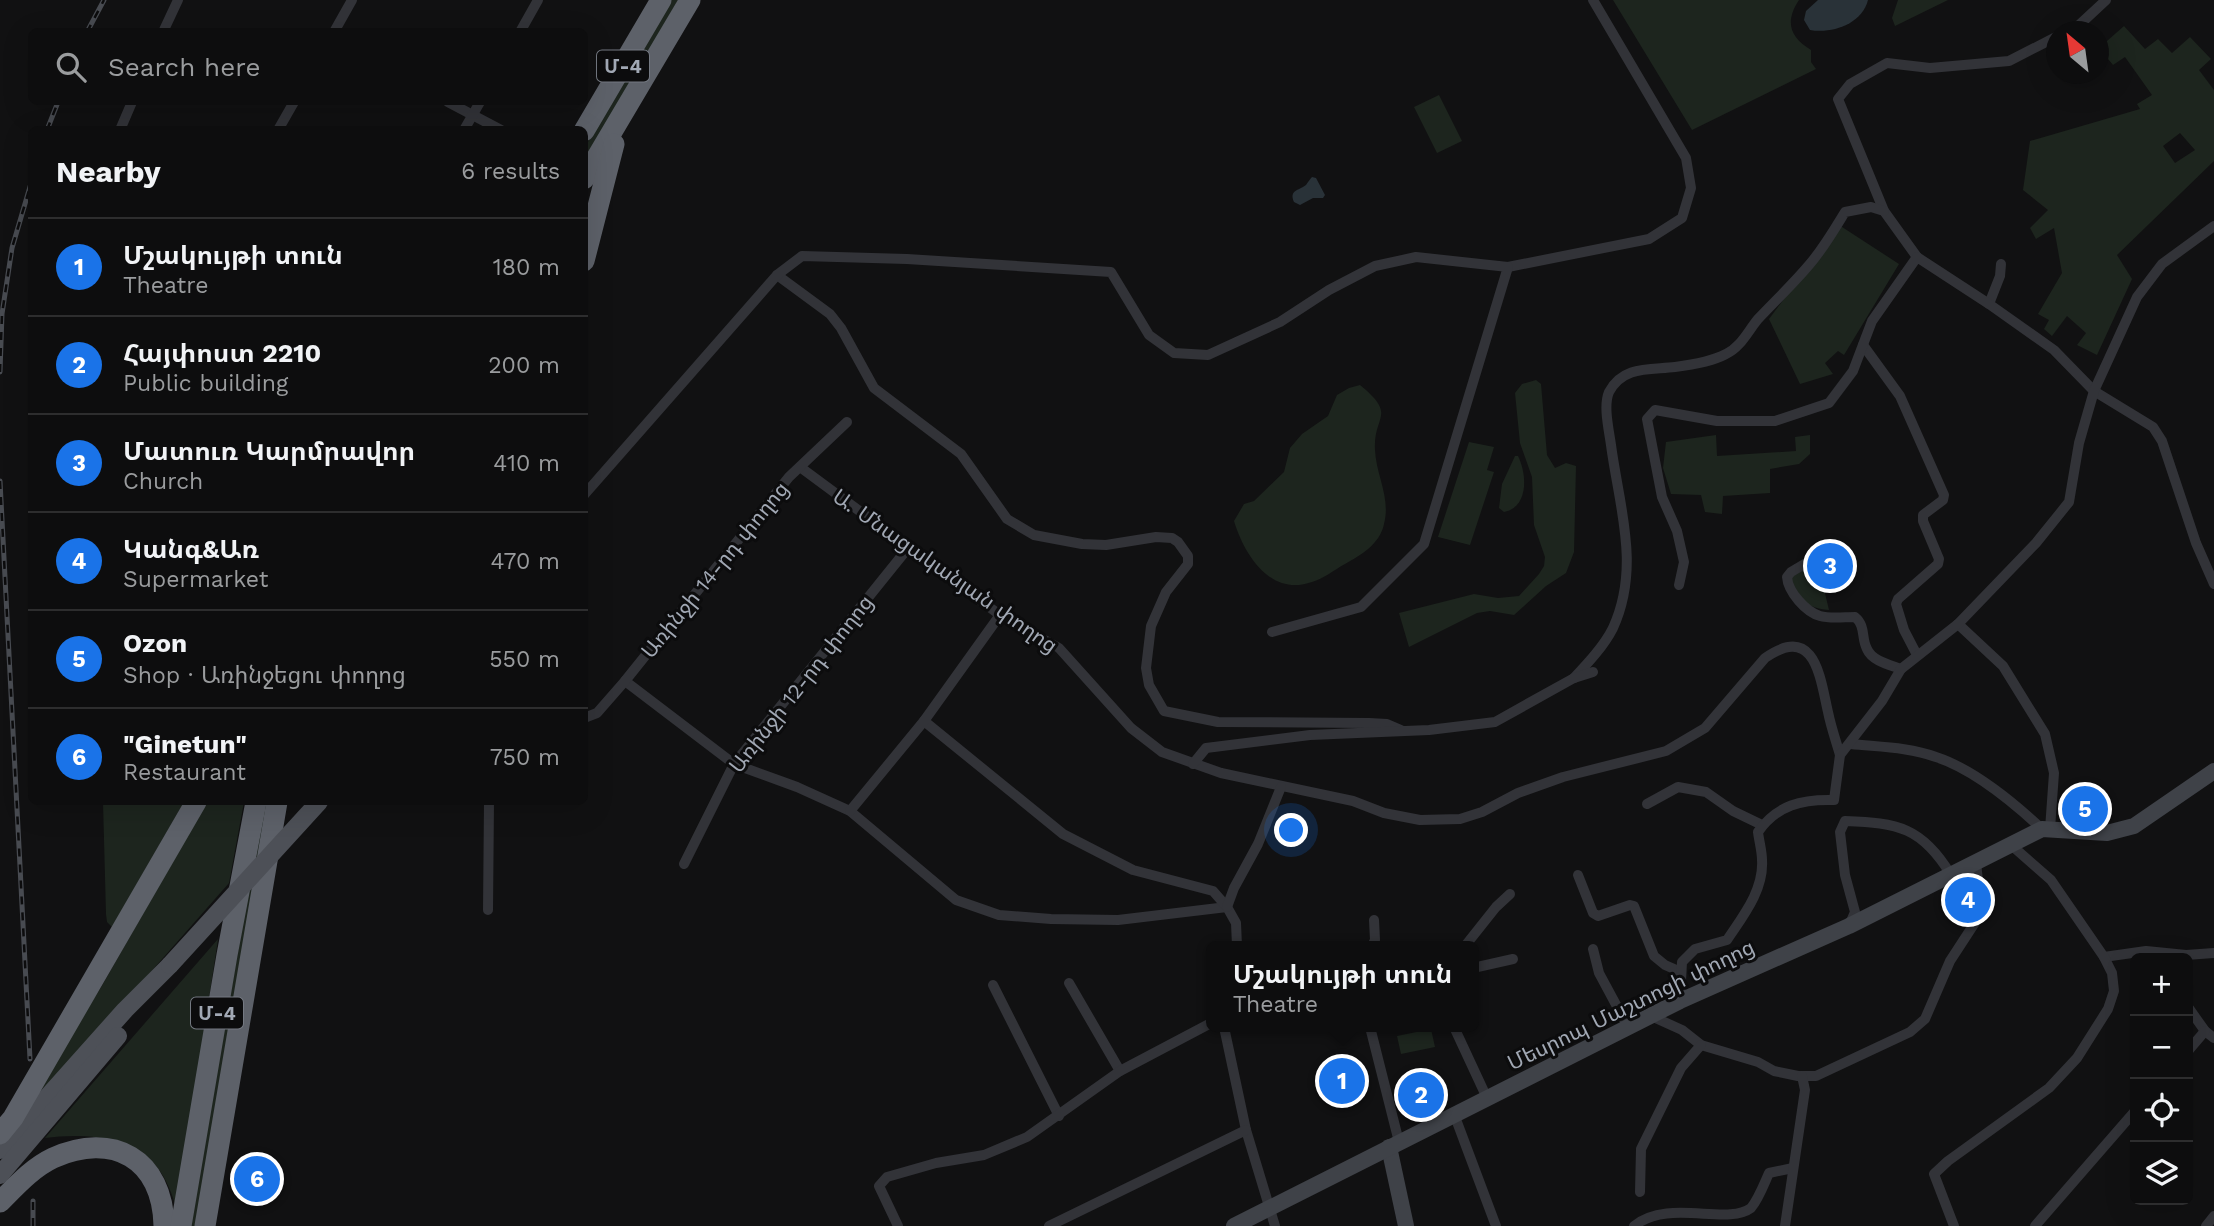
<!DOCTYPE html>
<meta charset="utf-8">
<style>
:root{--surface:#0d0d0e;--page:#1b1b1c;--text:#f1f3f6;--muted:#9a9c9e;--line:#2d2d2e;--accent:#1a73e8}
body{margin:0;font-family:"Work Sans","Noto Sans Armenian",sans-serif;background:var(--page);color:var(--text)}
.controls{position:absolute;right:21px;bottom:21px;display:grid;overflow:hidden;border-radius:10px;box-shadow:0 7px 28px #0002}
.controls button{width:63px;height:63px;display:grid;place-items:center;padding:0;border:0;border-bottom:2px solid var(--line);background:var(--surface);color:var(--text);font:35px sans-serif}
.compass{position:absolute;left:2046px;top:21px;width:63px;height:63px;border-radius:50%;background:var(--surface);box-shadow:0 7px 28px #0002;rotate:331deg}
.you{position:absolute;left:1292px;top:831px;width:24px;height:24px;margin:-18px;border:5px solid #fff;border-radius:50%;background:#1a73e8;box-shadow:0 0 0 10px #1a73e833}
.badge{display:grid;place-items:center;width:46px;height:46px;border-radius:50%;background:var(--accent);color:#fff;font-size:23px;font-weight:700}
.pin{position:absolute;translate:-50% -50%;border:4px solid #fff;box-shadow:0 2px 7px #0006}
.popup{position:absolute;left:1206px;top:941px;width:273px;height:91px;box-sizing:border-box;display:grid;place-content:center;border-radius:10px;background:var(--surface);filter:drop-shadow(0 2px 5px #0005);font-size:23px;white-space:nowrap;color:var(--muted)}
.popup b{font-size:26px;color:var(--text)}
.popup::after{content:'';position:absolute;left:50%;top:100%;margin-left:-14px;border:14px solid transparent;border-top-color:var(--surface)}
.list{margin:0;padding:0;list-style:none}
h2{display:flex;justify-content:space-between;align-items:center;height:91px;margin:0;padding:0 28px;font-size:30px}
h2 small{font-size:23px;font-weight:400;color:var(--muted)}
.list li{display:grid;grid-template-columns:46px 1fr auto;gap:21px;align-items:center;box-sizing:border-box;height:98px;padding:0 28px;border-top:2px solid var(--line)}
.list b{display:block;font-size:26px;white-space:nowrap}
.list p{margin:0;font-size:23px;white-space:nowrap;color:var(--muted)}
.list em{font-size:23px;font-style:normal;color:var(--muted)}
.icon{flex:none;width:38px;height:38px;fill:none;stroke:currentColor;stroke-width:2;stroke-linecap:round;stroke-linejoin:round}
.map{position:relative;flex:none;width:2214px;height:1226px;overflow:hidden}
.search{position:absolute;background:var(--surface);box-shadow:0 7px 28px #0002;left:28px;top:28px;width:560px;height:77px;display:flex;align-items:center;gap:18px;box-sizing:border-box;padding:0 24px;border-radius:10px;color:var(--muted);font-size:26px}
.panel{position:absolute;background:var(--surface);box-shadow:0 7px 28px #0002;left:28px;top:126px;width:560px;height:679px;border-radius:10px}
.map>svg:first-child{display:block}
.green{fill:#1d251e;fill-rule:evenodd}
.water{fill:#293238}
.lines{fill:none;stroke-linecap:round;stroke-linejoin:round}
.street{stroke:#323338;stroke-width:10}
.secondary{stroke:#3f4248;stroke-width:16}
.primary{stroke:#4d5057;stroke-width:18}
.highway{stroke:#5d6169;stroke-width:21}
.rail-casing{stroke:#484b51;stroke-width:5}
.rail{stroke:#0c0c0d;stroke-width:2.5;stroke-dasharray:8;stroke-linecap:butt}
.primary-bridge{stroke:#4d5057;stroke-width:18}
.labels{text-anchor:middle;stroke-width:6;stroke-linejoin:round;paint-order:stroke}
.shield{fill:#0c0c0d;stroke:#747982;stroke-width:2}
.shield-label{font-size:19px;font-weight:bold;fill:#a1a8b4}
.street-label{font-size:21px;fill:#a1a8b4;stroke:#0c0c0d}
</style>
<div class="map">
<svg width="2214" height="1226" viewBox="0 0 2214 1226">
<rect width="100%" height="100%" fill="#111112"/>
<!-- green -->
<g class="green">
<path d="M670 0H678L585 162V147Z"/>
<path d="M1613 0H1799C1785 21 1789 37 1811 50V62L1816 69 1692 130Z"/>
<path d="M1898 0H1948L1895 26 1892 18Z"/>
<path d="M2124 26 2145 49 2158 39 2172 53 2190 37 2211 59 2199 70 2214 90V161L2117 255 2132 279 2097 355 2077 345 2086 333 2067 316 2052 336 2044 329 2049 320 2038 314 2062 273 2054 228 2036 239 2030 228 2048 210 2023 190 2030 141 2140 109 2137 104 2152 95 2125 57 2113 65 2099 48ZM2180 133 2195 150 2175 163 2163 146Z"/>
<path d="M1439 95 1462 141 1437 153 1414 107Z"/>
<path d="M1839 225 1899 264 1844 355 1838 351 1825 363 1833 374 1800 384 1769 319Z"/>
<path d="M1536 380 1541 384 1547 455 1555 468 1566 463 1576 466 1574 552 1566 573 1546 586 1514 615 1490 611 1477 613 1409 647 1399 613 1474 594 1498 598 1519 596 1539 574 1544 566 1545 557 1534 525 1532 477 1520 443 1515 393 1522 384Z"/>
<path d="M1360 385C1398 416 1373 415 1375 450 1376 475 1391 498 1384 524 1380 544 1361 555 1345 564 1334 570 1323 579 1312 582 1270 597 1244 554 1234 521L1244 504 1254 501 1284 472 1290 448 1302 434 1328 416 1337 395 1349 388Z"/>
<path d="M1716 435 1717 456 1796 451 1795 437 1810 435V454L1799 464 1770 469V493L1723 496 1722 514 1705 512 1701 495 1671 494 1663 468 1666 442Z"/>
<path d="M1469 442 1494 447 1487 470 1494 472 1470 545 1438 537Z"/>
<path d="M1515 456H1518C1527 474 1529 507 1504 512L1499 508 1502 484Z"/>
<path d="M1837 559 1839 572 1835 585 1824 589 1829 610C1802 607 1802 599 1788 578L1813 562Z"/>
<path d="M103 802H184L112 927 107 922 106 914Z"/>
<path d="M207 802H244L229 883 0 1143 100 989Z"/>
<path d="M264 802H269L198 1226H190Z"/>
<path d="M218 939 177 1210C172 1194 167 1179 156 1166 131 1135 81 1133 45 1138Z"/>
<path d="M1431 1029 1435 1047 1401 1054 1397 1036Z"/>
</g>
<!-- water -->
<g class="water">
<path d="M1818 0H1868C1862 24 1832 34 1810 30L1804 20 1806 11Z"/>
<path d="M1312 177 1316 178 1325 195 1323 198H1313L1300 205 1294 202C1289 190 1298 191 1306 185 1308 182 1310 179 1312 177Z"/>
</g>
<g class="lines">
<!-- street -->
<g class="street">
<path d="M163 32 178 0"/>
<path d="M334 32 352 0"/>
<path d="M520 32 538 0"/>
<path d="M2068 32 2077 27 2106 0"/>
<path d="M448 102 501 130"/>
<path d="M120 130 132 102"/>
<path d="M278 130 294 102"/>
<path d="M464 130 480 102"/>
<path d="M1917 257 1884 211 1838 99 1850 84 1887 63 1930 68 2009 61 2056 37"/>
<path d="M1508 267 1649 239 1682 218 1691 188 1686 158 1593 0"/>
<path d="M777 275 830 314 841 328 874 388 961 454 1007 519 1034 535 1082 544 1106 545 1156 537 1172 538 1178 542 1188 556V564L1166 592 1151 626 1146 668 1149 685 1164 711 1218 722 1369 723 1387 724 1401 730"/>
<path d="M1989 304 2000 276 2001 264"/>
<path d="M1863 345 1900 396 1944 495 1943 500 1923 515V521L1939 559 1938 564 1898 599 1896 604 1904 630 1917 655"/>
<path d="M800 467 1000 615 1059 648 1131 728 1162 752 1221 773 1353 801 1384 813 1420 820 1460 819 1482 812 1518 793 1563 777 1666 751 1705 728 1765 658C1815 623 1820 677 1828 712 1831 727 1836 741 1840 755"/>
<path d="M584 495 777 275 802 256 907 259 1111 272 1149 335 1174 353 1208 355 1280 322 1329 290 1375 266 1416 257 1508 267 1424 544 1361 607 1272 632"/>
<path d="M1818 556 1791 572 1787 577C1788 592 1806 612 1820 616 1830 619 1844 617 1855 617 1866 626 1861 638 1867 649 1872 661 1890 665 1901 669"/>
<path d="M1679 585 1684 562 1677 531 1662 497 1647 419 1655 410 1717 421H1775L1829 403 1853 371 1872 321 1917 257 1989 304 2054 350 2094 391 2153 427 2162 441 2196 543 2214 584"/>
<path d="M1958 624 2003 666 2045 734 2054 773 2050 829"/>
<path d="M1574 678C1588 663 1604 646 1613 628 1641 567 1619 506 1611 445 1609 430 1603 406 1609 392 1623 365 1651 370 1675 367 1691 365 1711 362 1726 354 1741 347 1748 331 1758 319 1775 301 1793 284 1809 265 1823 249 1834 230 1845 212L1871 207 1884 211"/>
<path d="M625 681 734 764 797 787 850 811 956 900 999 915 1051 919 1118 920 1227 907 1236 923 1237 946"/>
<path d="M584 718 597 713 625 681 789 477 847 422"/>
<path d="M924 721 1063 834 1133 870 1213 891 1227 907"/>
<path d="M1851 744C1879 747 1909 747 1936 757 1973 769 2013 802 2042 829"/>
<path d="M1193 764 1206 748 1310 735 1429 730 1495 722 1574 678 1593 672"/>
<path d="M1647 804 1678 787 1706 792 1733 811 1762 825"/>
<path d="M850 811 924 721 1000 615"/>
<path d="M684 864 734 764 908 548"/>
<path d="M1578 875 1593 913 1598 916 1630 905 1634 906 1654 956 1665 965 1681 972"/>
<path d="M1227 907 1234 888 1258 844 1281 787"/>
<path d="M488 910 489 802"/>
<path d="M1849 926 1855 912 1845 875 1840 832 1845 821C1898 823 1922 827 1951 875"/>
<path d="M1372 946 1375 940 1374 920"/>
<path d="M1465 946 1496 907 1510 894"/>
<path d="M1593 949 1599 973 1628 1027"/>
<path d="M2104 957 2146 951 2186 955 2214 953"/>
<path d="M1473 968 1513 959"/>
<path d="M1069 983 1120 1071"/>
<path d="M993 985 1059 1116"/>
<path d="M1680 1001 1682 962 1695 949 1727 940C1743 916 1764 890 1762 860 1762 851 1759 841 1758 832 1777 805 1802 799 1834 800L1840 755 1882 701 1901 669 1958 624 2036 543 2069 502 2079 443 2094 391 2137 297 2162 264 2214 226"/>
<path d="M2188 1007 2205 1031 2214 1038"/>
<path d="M1651 1016 1682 1030 1701 1045 1758 1062 1774 1071 1798 1076H1816L1910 1032 1925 1019 1950 961 1978 918 1981 906 1976 863"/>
<path d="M1224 1027 1246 1130 1275 1226"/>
<path d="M1370 1027 1399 1142"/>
<path d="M1454 1027 1487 1098"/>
<path d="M2188 1051 2205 1031"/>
<path d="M1454 1114 1496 1226"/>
<path d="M1640 1192 1641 1149 1681 1068 1701 1045"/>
<path d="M898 1226 879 1186 887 1177 936 1163 984 1155 1027 1137 1120 1071 1211 1023"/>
<path d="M1049 1226 1246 1130"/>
<path d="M1634 1226C1668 1198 1727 1226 1751 1208 1759 1198 1764 1184 1769 1173L1793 1168"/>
<path d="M1785 1226 1805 1090 1802 1076"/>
<path d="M1954 1226 1934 1174 1948 1161 2049 1088 2077 1058 2108 1009 2114 991 2112 973 2104 957 2051 880 2010 844"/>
<path d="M2035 1226 2135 1111"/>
<path d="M2206 1226 2214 1216"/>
</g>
<!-- secondary -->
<g class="secondary">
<path d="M1389 1147 1406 1226"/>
<path d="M1234 1226 1680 1001 1849 926 2042 829 2107 833 2134 826 2214 771"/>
</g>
<!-- primary -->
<g class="primary">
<path d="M0 1150 125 1010 170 965"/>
<path d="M0 1175 118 1036"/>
</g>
<!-- highway -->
<g class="highway">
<path d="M584 131 661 0"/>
<path d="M584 179 690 0"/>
<path d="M584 261 614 144"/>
<path d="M0 1134 13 1118 196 802"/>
<path d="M0 1202C16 1186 32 1168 53 1158 113 1131 163 1159 164 1226"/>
<path d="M181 1226 227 955 256 802"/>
<path d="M205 1226 277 802"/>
</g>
<defs>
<g id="rail">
<path d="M87 32 104 0"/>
<path d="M47 130 58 102"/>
<path d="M0 372 2 314 12 248 32 180"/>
<path d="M0 481 30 1059"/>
<path d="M33 1226V1201"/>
</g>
</defs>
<!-- rail casing -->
<use href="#rail" class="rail-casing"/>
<!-- rail -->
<use href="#rail" class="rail"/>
<!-- primary-bridge -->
<path class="primary-bridge" d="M170 965 319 802"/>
</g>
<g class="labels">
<!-- shield labels -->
<g class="shield">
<rect x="597" y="50.5" width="52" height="31" rx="5"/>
<rect x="191" y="997.5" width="52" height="31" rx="5"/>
</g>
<g class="shield-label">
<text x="623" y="73">Մ-4</text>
<text x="217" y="1020">Մ-4</text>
</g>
<!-- street labels -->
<g class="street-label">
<text transform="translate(715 570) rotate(-51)" y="7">Առինջի 14-րդ փողոց</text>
<text transform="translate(945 571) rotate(35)" y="7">Ա. Մնացականյան փողոց</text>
<text transform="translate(801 684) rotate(-52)" y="7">Առինջի 12-րդ փողոց</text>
<text transform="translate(1631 1005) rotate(-26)" y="7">Մեսրոպ Մաշտոցի փողոց</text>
</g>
</g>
</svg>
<div class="controls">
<button>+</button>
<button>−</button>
<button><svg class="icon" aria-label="locate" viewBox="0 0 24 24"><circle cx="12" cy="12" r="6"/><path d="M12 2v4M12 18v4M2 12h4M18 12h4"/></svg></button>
<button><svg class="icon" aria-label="layers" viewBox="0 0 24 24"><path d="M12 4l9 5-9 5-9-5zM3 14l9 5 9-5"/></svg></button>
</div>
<svg class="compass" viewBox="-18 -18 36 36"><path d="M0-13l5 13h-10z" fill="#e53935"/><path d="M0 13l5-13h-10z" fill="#9a9c9e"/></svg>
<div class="you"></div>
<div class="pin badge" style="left:1342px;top:1081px">1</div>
<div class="popup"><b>Մշակույթի տուն</b>Theatre</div>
<div class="pin badge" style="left:1421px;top:1095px">2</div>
<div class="pin badge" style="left:1830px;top:566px">3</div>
<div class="pin badge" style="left:1968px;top:900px">4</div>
<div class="pin badge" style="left:2085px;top:809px">5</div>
<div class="pin badge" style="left:257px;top:1179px">6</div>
<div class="search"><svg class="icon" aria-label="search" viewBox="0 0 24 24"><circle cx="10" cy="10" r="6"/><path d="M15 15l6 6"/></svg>Search here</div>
<section class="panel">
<h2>Nearby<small>6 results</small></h2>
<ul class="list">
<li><span class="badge">1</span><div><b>Մշակույթի տուն</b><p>Theatre</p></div><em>180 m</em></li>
<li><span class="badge">2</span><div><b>Հայփոստ 2210</b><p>Public building</p></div><em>200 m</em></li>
<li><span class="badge">3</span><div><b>Մատուռ Կարմրավոր</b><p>Church</p></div><em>410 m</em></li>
<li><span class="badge">4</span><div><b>Կանգ&amp;Առ</b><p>Supermarket</p></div><em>470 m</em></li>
<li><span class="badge">5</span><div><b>Ozon</b><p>Shop · Առինջեցու փողոց</p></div><em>550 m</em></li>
<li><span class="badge">6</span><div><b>&quot;Ginetun&quot;</b><p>Restaurant</p></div><em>750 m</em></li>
</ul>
</section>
</div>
